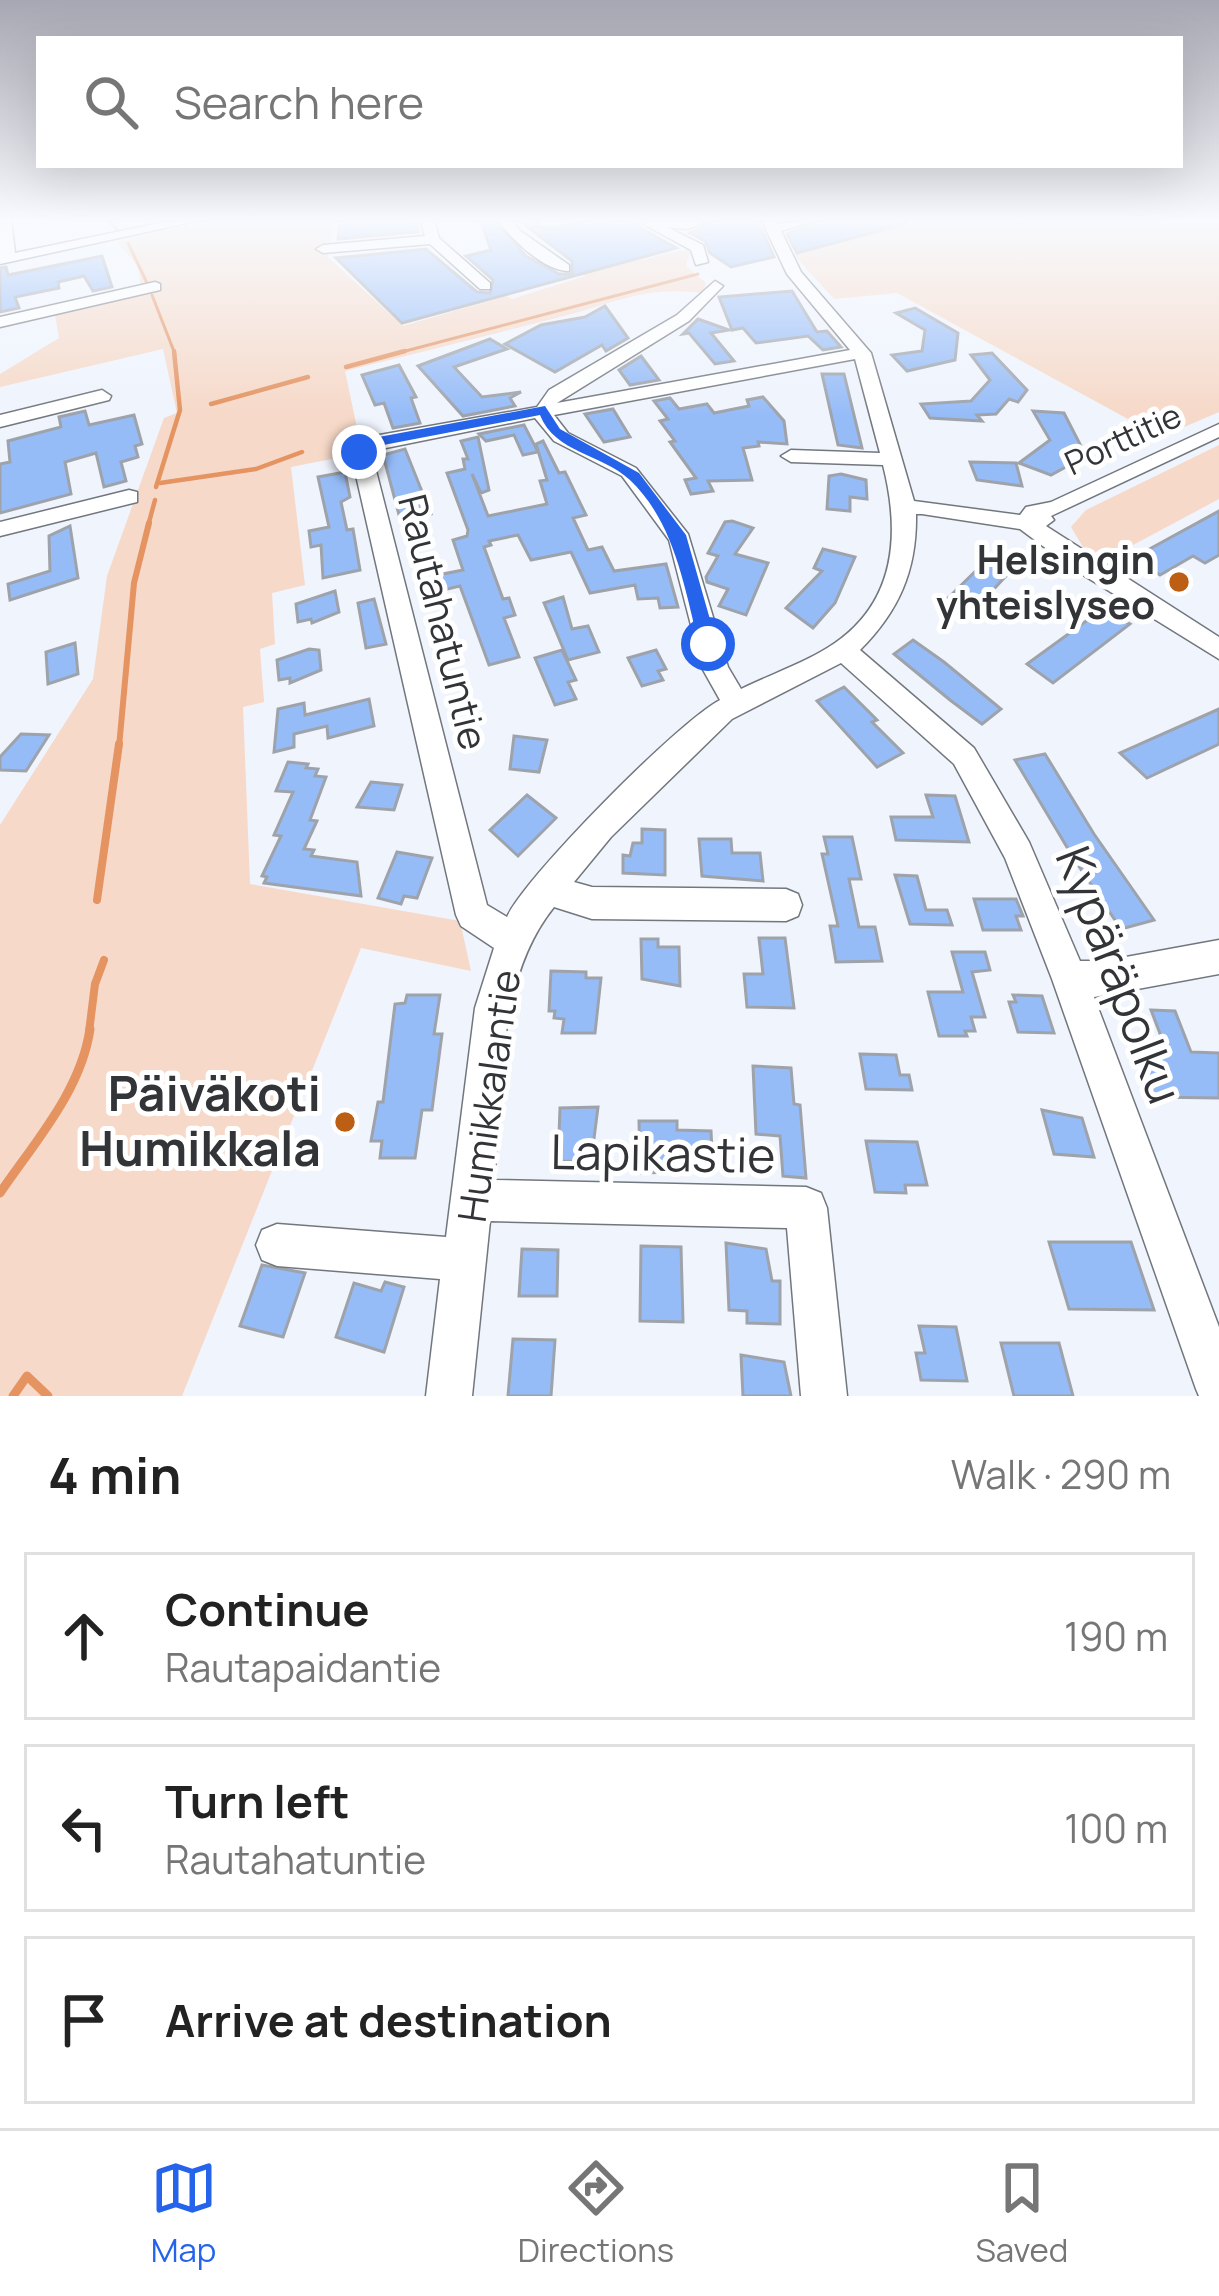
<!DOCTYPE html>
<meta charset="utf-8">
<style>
:root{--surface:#fff;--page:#f6f6f6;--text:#222;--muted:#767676;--line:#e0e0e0;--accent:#2563eb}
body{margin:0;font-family:Manrope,sans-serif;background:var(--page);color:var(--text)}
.stop{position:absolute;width:36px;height:36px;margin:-27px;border:9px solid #2563eb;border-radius:50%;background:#fff}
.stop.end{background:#2563eb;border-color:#fff;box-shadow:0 3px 12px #0008}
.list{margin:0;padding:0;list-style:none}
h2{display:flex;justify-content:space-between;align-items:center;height:156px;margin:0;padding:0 48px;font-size:51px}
h2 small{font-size:39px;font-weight:400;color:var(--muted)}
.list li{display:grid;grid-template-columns:78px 1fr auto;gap:36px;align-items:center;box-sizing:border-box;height:168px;margin:0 24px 24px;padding:0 24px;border:3px solid var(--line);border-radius:0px}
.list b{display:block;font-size:45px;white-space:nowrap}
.list p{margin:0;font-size:39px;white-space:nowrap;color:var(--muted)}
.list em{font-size:39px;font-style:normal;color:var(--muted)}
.icon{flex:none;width:66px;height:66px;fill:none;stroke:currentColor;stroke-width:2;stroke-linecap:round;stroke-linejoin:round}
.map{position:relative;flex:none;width:1219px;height:1396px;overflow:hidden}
.search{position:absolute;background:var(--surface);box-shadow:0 12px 48px #0002;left:36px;right:36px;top:36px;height:132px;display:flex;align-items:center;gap:30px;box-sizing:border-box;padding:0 42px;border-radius:0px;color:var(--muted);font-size:45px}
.sheet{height:732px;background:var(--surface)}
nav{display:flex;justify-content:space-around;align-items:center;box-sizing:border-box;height:168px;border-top:3px solid var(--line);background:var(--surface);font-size:33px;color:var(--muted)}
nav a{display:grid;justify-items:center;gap:6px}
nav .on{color:var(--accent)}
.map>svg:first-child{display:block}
.green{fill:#f6d9c8}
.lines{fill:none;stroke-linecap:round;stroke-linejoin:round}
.stream-far4{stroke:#e49361;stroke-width:3}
.stream-far3{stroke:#e49361;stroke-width:4.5}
.stream-far2{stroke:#e49361;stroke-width:6}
.stream-far1{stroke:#e49361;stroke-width:8}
.stream{stroke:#e49361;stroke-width:9}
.building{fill:#96bcf7;stroke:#9ea3ab;stroke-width:3}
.minor-casing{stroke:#72777e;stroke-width:3}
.minor{fill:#fff;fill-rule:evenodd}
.route{fill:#2563eb}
.poi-dot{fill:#bc5e13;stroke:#fff;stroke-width:4.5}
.labels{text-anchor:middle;stroke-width:10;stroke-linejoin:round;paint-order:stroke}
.far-street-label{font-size:33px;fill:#323437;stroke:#fff}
.poi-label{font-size:39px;font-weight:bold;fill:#323437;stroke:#fff;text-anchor:end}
.street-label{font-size:39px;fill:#323437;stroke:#fff}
.near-street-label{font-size:48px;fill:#323437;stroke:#fff}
.near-poi-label{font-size:48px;font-weight:bold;fill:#323437;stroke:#fff;text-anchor:end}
</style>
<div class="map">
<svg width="1219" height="1396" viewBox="0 0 1219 1396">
<rect width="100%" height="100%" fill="#eff4fd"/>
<!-- green -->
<g class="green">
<path d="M215 219H335L328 257 403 326 506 296 512 299 585 276 583 273 692 248 686 266 706 283 703 293C642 286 617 303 560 317 489 335 417 353 345 371L360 442 350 444 352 455 291 467 305 585 272 593 275 644 260 649 264 702 243 707 250 884 460 921 471 971 361 948 182 1396H0V825L93 679 107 576 164 418 177 413 163 349 0 387V374L59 338 55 315 157 291 155 285 141 287 138 266 117 242Z"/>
<path d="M931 219H1219V412L1161 437 897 293 834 299 794 255Z"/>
<path d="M1219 445V499L1103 561 1083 547 1071 527 1086 510Z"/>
</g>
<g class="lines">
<!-- stream-far4 -->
<g class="stream-far4">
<path d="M108 219 120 233"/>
<path d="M128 243 147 283"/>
<path d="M152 295 175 354"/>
<path d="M394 354 698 274"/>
</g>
<!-- stream-far3 -->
<g class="stream-far3">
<path d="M346 367 405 351"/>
<path d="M211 404 308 377"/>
<path d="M160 483 256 469 302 452"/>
<path d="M156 487 180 410 174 351"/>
<path d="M148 526 155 500"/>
</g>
<!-- stream-far2 -->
<path class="stream-far2" d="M119 747 134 583 149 523"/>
<!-- stream-far1 -->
<g class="stream-far1">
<path d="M97 900 119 744"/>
<path d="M89 1032 95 984 104 960"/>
</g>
<!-- stream -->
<g class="stream">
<path d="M0 1193C34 1143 81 1091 90 1029"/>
<path d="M13 1396 27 1376 48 1396"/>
</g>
</g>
<!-- building -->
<g class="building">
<path d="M340 219H416L418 232 338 239Z"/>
<path d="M480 219H493L526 256 559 274H572V261L517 219H538V227L555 228 592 219 601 224 625 219 676 248 402 323 336 258 426 249 477 292 490 293 493 280 466 256 491 250Z"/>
<path d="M718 219H757L774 257 731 267 710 253 705 241 690 233Z"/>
<path d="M825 219H904L905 224 797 253 787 234Z"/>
<path d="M102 256 112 287 93 291 84 276 58 282 59 288 15 297 19 308 0 312V268L6 267 8 275Z"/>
<path d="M792 291 817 332 827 331 841 347 823 350 808 336 756 343 743 328 732 330 719 297Z"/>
<path d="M605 306 628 338 606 351 602 345 555 372 505 344 541 325 585 317Z"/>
<path d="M915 308 958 333 955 360 907 371 892 355 922 351 925 330 896 313Z"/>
<path d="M698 319 729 330 711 333 734 361 715 364 689 333 683 334Z"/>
<path d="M490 339 507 349 454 367 482 397 521 392 510 398 515 406 463 416 418 366Z"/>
<path d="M992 353 1027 390 1018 402 1009 399 996 414 977 415 982 421 930 418 921 404 971 401 990 380 971 355Z"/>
<path d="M641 356 659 380 630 385 619 370Z"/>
<path d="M399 365 416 397 411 398 420 423 393 428 384 403 375 405 362 375Z"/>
<path d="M822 374H844L862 448 838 445Z"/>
<path d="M763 397 784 421 787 444 758 442 759 446 743 448 752 480 708 481 713 491 691 494 685 480 696 478 670 442 675 441 660 421 668 419 654 401 670 398 679 409 707 404 714 413 749 406 747 400Z"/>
<path d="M613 409 630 437 604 442 585 414Z"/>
<path d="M85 411 89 425 134 415 142 444 135 446 138 457 121 462 126 481 104 487 96 453 65 462 71 494 0 513V464L10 462 8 441 61 427 59 417Z"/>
<path d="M1033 411 1064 413 1086 456 1051 475 1019 463 1050 440Z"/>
<path d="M524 425 538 452 523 455 514 435 486 441 479 434Z"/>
<path d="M478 437 489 490 481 493 472 474 488 516 547 504 540 481 547 480 536 444 543 441 559 473 565 472 586 515 573 518 588 550 602 547 614 571 666 564 678 607 660 608 658 598 638 599 635 585 590 593 571 552 531 560 518 535 489 541 491 545 484 547 503 599 509 598 515 615 504 618 519 657 489 665 460 586 443 590 438 575 463 570 453 540 467 536 468 530 447 473 465 469 463 459H468L461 441Z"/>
<path d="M405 449 431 514 418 517 424 537 406 541 383 455Z"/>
<path d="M970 462 1016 463 1022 486 977 480Z"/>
<path d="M345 472 350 497 341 502 347 530 353 529 360 570 323 578 321 545 311 547 309 531 329 527 318 477Z"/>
<path d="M841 474 866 480 867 499 850 497V511L827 509 829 476Z"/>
<path d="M1219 511V555L1205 563 1193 556 1160 575 1133 558Z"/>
<path d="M732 521 753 528 735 554 768 563 746 615 719 606 728 589 707 582 706 577 718 556 708 553 725 522Z"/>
<path d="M70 526 78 578 10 600 8 584 50 571 49 536Z"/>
<path d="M823 549 855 557 835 603 813 628 786 608 822 571 814 568Z"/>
<path d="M995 552 1018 563 966 619 941 605Z"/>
<path d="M335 591 339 612 312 623 311 619 298 622 296 604Z"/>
<path d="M563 597 572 629 588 626 599 652 568 660 544 603Z"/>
<path d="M374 599 386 644 366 648 358 603Z"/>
<path d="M1104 608 1130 624 1053 683 1027 664Z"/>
<path d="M913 640 944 662 1001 709 982 724 950 700 894 654Z"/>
<path d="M75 643 78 674 48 684 46 652Z"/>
<path d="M309 649 319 650 321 670 290 683V678L279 680 277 660Z"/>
<path d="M562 650 576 680 568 682 576 699 555 705 535 658Z"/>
<path d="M656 650 666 669 658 671 663 680 642 686 628 658Z"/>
<path d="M844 687 877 720 872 722 903 753 877 767 817 701Z"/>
<path d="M369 699 374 726 328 738 327 726 294 734V747L274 752 278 709 304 703 305 715Z"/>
<path d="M1219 709V744L1147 778 1120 753Z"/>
<path d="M21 734 49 735 26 771 0 770V757Z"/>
<path d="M514 736 547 740 539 772 510 769Z"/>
<path d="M1045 754 1094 834 1154 920 1121 929 1074 859 1015 760Z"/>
<path d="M288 762 308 764 306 768 318 769 315 776 326 777 310 820 317 821 304 849 314 850 311 856 357 862 361 896 264 883 267 877 262 876 281 836 274 835 293 792 276 791Z"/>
<path d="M371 782 402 785 394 810 357 807Z"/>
<path d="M527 795 556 818 518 856 490 830Z"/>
<path d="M926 795 955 796 969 842 896 840 891 817H933Z"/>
<path d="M642 829 665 830V875L623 873V855L630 856 633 843H642Z"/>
<path d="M824 837H852L861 879H849L859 927H875L882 961 836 962 830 926H838L822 854H828Z"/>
<path d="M699 839H731L732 853H760L763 881 702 876Z"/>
<path d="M397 852 432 858 417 898 404 896 401 904 378 898Z"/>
<path d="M895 875 917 876 926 910H947L952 925 910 924Z"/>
<path d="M974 899H1016L1023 916H1016L1021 930H983Z"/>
<path d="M759 938H785L794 1008 747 1007 744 974H763Z"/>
<path d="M641 939H658V947H679L680 986 642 979Z"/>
<path d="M952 952H985L990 970 972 972 985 1017H971L975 1031H965L967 1036H939L928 992H963Z"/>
<path d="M551 971 586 972V978H601L595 1033H562L564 1019 554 1018 555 1011H549Z"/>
<path d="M407 995H440L434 1034H442L432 1110H422L415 1158H380L382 1141H371L378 1102H383L395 1004 405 1003Z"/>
<path d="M1013 995 1042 996 1054 1033 1018 1032 1009 1002H1016Z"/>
<path d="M1151 1010 1175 1011 1191 1052 1219 1053V1098L1150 1097 1132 1052H1167Z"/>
<path d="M860 1054 896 1055 900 1075H909L912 1090 866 1089Z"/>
<path d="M753 1066 791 1068 794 1104 800 1105 806 1178 783 1176 780 1136 756 1134Z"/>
<path d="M598 1107 591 1162 558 1161 560 1108Z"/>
<path d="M1042 1110 1082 1118 1094 1157 1054 1154Z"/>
<path d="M639 1121H677V1130L711 1131 713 1171 640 1173Z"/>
<path d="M866 1141 917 1142 927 1185H905L906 1193 875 1192Z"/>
<path d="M1049 1242H1131L1154 1310 1069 1309Z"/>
<path d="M726 1243 766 1249 772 1281H780V1324L747 1323V1311L729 1310Z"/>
<path d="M641 1246 681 1247 683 1322 640 1321Z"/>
<path d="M522 1249 558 1250 557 1296H519Z"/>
<path d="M262 1265 305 1273 283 1337 240 1326Z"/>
<path d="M385 1282 404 1287 384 1352 336 1337 354 1283 381 1291Z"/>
<path d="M919 1326 956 1327 967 1381 921 1380 916 1353H925Z"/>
<path d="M513 1339 555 1340 551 1396H508Z"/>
<path d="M1001 1343H1059L1073 1396H1014Z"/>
<path d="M741 1355 784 1362 791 1396H743Z"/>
</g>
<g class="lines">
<defs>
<g id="minor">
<path d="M0 219H11L15 253 179 219H206L0 264Z"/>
<path d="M420 219H434L439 238 490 283V289H480L430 244 323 253 316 249 323 245 425 236Z"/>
<path d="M497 219H511L519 230 569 265V271C544 271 511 239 497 219Z"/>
<path d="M634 219H714L687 229 667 227 703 245 708 262 696 265 691 250Z"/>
<path d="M761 219H775L777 224 821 219 781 231 801 272 871 353 914 501 1020 515 1026 507 1051 502 1219 424V437L1051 516 1054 520 1046 526 1219 637V659L1075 570 1020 529 922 514H916C917 570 899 611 860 650L974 748 1029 842 1080 961H1104L1219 940V974L1094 997 1219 1327V1396H1199L1196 1389 1052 979 1005 858 954 764 841 663 732 719 611 837 574 882 592 887 786 889 798 894 802 905 798 916 786 921 592 919 554 907C495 980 503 1091 494 1180L806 1187 821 1193 827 1208 847 1396H801L787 1228 490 1221 472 1396H426L440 1279 277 1266 262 1260 256 1245 262 1230 277 1224 446 1237 475 1008 494 948 461 926 456 915 350 449 374 436 537 407 549 390 677 315 715 281 723 286 689 321 557 403 850 350 787 274ZM855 359 880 453 791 450 781 456 791 462 883 465C900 532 897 600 835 643 808 662 771 674 741 689L728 667 688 534 636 468 568 433 554 415ZM535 418 554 441 622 476 669 540 702 668 720 700C678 722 525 877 507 917L487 905 371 451Z"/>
<path d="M155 282 160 284V290L0 327V317Z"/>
<path d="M102 390 111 396 109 400 0 427V415Z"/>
<path d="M129 490 137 492V502L0 536V522Z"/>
</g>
</defs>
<!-- minor casing -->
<use href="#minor" class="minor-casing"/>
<!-- minor -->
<use href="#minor" class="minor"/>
</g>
<!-- sky -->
<linearGradient id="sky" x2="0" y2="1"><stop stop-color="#a6a7b2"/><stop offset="0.53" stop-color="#f8fafe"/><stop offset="1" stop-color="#f8fafe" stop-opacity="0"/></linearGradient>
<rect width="1219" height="415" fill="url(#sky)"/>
<!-- route -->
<path class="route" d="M545 406 560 429 639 473 686 535 717 644 715 649H701L699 644C684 587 675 523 630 480 602 454 555 453 540 415L373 447 359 457 352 452 368 439Z"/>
<!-- markers -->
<g class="poi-dot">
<circle cx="1179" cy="582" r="12"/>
<circle cx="345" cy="1122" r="12"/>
</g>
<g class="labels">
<!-- far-street labels -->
<g class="far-street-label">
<text transform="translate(1123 439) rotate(-25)" y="12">Porttitie</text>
</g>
<!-- poi labels -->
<g class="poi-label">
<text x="1155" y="574">Helsingin<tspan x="1155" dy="45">yhteislyseo</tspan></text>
</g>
<!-- street labels -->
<g class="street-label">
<text transform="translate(443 622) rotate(76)" y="14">Rautahatuntie</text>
<text transform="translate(489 1096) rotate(-82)" y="14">Humikkalantie</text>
</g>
<!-- near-street labels -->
<g class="near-street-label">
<text transform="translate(1119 975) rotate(69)" y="17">Kypäräpolku</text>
<text transform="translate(663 1154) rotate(1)" y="17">Lapikastie</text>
</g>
<!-- near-poi labels -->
<g class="near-poi-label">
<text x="321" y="1111">Päiväkoti<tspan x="321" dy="55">Humikkala</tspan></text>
</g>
</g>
</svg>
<div class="stop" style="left:708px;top:644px"></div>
<div class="stop end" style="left:359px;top:452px"></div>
<div class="search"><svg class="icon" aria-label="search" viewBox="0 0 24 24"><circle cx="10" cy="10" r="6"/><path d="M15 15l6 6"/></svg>Search here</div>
</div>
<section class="sheet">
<h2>4 min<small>Walk · 290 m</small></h2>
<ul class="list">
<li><svg class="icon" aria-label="ahead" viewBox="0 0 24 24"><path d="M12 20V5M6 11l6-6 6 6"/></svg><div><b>Continue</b><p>Rautapaidantie</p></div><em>190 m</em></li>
<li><svg class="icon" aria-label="left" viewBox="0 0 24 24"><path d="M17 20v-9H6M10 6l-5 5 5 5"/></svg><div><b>Turn left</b><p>Rautahatuntie</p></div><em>100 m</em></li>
<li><svg class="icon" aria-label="arrive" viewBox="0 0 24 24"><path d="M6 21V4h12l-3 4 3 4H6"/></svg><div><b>Arrive at destination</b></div></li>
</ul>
</section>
<nav>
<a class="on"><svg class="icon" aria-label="map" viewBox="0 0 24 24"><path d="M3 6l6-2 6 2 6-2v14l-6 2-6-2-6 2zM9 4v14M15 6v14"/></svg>Map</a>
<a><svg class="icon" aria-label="directions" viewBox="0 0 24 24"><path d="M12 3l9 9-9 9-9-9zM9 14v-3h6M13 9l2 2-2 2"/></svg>Directions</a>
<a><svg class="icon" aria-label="saved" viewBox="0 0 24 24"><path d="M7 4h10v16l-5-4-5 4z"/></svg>Saved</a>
</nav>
